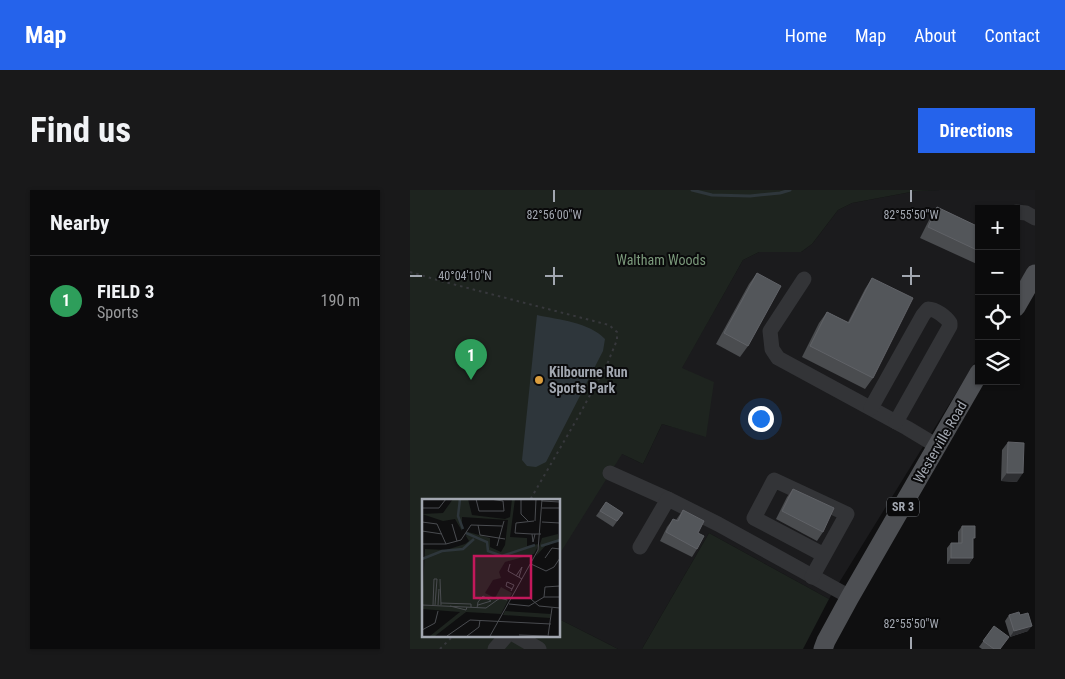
<!DOCTYPE html>
<meta charset="utf-8">
<style>
:root{--surface:#0b0b0c;--page:#19191a;--text:#f1f3f6;--muted:#9a9b9d;--line:#2b2b2d;--accent:#2563eb}
body{margin:0;font-family:"Roboto Condensed",sans-serif;background:var(--page);color:var(--text)}
.controls{position:absolute;right:15px;top:15px;display:grid;overflow:hidden;border-radius:0px;box-shadow:0 1px 4px #0004}
.controls button{width:45px;height:45px;display:grid;place-items:center;padding:0;border:0;border-bottom:1px solid var(--line);background:var(--surface);color:var(--text);font:25px sans-serif}
.you{position:absolute;left:350px;top:228px;width:18px;height:18px;margin:-12px;border:4px solid #fff;border-radius:50%;background:#1a73e8;box-shadow:0 0 0 8px #1a73e833}
.badge{display:grid;place-items:center;width:32px;height:32px;border-radius:50%;background:var(--accent);color:#fff;font-size:16px;font-weight:700}
.pin{position:absolute;translate:-50% -41px;filter:drop-shadow(0 1px 2px #0008)}
.pin::after{content:'';position:absolute;top:26px;width:18px;height:15px;background:inherit;clip-path:polygon(0 0,100% 0,50% 100%)}
.list{margin:0;padding:0;list-style:none}
h2{display:flex;justify-content:space-between;align-items:center;height:65px;margin:0;padding:0 20px;font-size:21px}
h2 small{font-size:16px;font-weight:400;color:var(--muted)}
.list li{display:grid;grid-template-columns:32px 1fr auto;gap:15px;align-items:center;box-sizing:border-box;height:90px;padding:0 20px;border-top:1px solid var(--line)}
.list b{display:block;font-size:19px;white-space:nowrap}
.list p{margin:0;font-size:16px;white-space:nowrap;color:var(--muted)}
.list em{font-size:16px;font-style:normal;color:var(--muted)}
.icon{flex:none;width:28px;height:28px;fill:none;stroke:currentColor;stroke-width:2;stroke-linecap:round;stroke-linejoin:round}
.map{position:relative;flex:none;width:625px;height:459px;overflow:hidden;border-radius:0px}
header{display:flex;align-items:center;gap:30px;box-sizing:border-box;height:70px;padding:0 25px;background:var(--accent);color:#fff}
header strong{font-size:24px}
nav{display:flex;gap:28px;margin-inline-start:auto;font-size:18px}
.intro{display:flex;align-items:center;justify-content:space-between;box-sizing:border-box;height:120px;padding:0 30px}
h1{margin:0;font-size:35px}
.button{padding:12px 22px;border-radius:0px;background:var(--accent);color:#fff;font-size:18px;font-weight:700}
main{display:flex;gap:30px;padding:0 30px}
aside{flex:1;background:var(--surface);border-radius:0px;box-shadow:0 1px 4px #0004}
.map>svg:first-child{display:block}
.built{fill:#1b1b1d}
.green{fill:#1e241f}
.water{fill:#2e363b}
.lines{fill:none;stroke-linecap:round;stroke-linejoin:round}
.stream{stroke:#2e363b;stroke-width:3}
.path{stroke:#37383c;stroke-width:2;stroke-dasharray:2.5 4;stroke-linecap:butt}
.minor{stroke:#333437;stroke-width:15}
.major{stroke:#4d4f53;stroke-width:19}
.wall{fill:#4a4c4f}
.shaded-wall{fill:#2e2f32}
.building{fill:#53565a;stroke:#606267}
.ticks{fill:none;stroke:#a2a7b0;stroke-width:2}
.poi-dot{fill:#db9d3d;stroke:#0a0a0b;stroke-width:2}
.labels{text-anchor:middle;stroke-width:4;stroke-linejoin:round;paint-order:stroke}
.shield{fill:#0a0a0b;stroke:#74787e;stroke-width:1}
.shield-label{font-size:12px;font-weight:bold;fill:#a2a7b0}
.park-label{font-size:14px;fill:#7b997b;stroke:#0a0a0b}
.poi-label{font-size:14px;font-weight:bold;fill:#a2a7b0;stroke:#0a0a0b;text-anchor:start}
.street-label{font-size:14px;fill:#a2a7b0;stroke:#0a0a0b}
.inset-river{fill:none;stroke:#2e363b;stroke-width:2.5}
.inset-road{fill:none;stroke:#4a4c50;stroke-width:1}
.view{fill:#c2185b;fill-opacity:0.15;stroke:#c2185b;stroke-width:2.5}
.inset-edge{fill:none;stroke:#a2a7b0;stroke-width:2.5}
.ticks-label{font-size:12px;text-anchor:middle;fill:#a2a7b0;stroke:#0a0a0b;stroke-width:4;stroke-linejoin:round;paint-order:stroke}
</style>
<header>
<strong>Map</strong>
<nav><a>Home</a><a>Map</a><a>About</a><a>Contact</a></nav>
</header>
<div class="intro"><h1>Find us</h1><a class="button">Directions</a></div>
<main>
<aside>
<h2>Nearby<small></small></h2>
<ul class="list">
<li><span class="badge" style="background:#2e9e5b">1</span><div><b>FIELD 3</b><p>Sports</p></div><em>190 m</em></li>
</ul>
</aside>
<div class="map">
<svg width="625" height="459" viewBox="0 0 625 459">
<rect width="100%" height="100%" fill="#0f0f10"/>
<!-- built -->
<path class="built" d="M529 0H625V74L606 104V19H569V166L419 409 299 343 232 459H208L149 429V358L204 260 233 274 252 234 296 246 271 179 333 70 349 62H391L402 54 428 20 442 13 506 1Z"/>
<!-- green -->
<g class="green">
<path d="M0 0H529L506 1 442 13 428 20 402 54 391 62H349L333 70 272 178 304 192 296 247 252 234 233 274 212 264 149 365V310H14V445H149V429L208 459H0Z"/>
<path d="M299 343 419 409 393 459H232Z"/>
</g>
<!-- water -->
<path class="water" d="M127 125C149 130 179 132 195 149L193 161 136 272 126 277 117 276 112 270Z"/>
<g class="lines">
<!-- stream -->
<path class="stream" d="M282 0 302 5 340 6 370 3 380 0"/>
<!-- path -->
<g class="path">
<path d="M0 82 31 91 199 135 207 142V150L198 172 167 229 120 310"/>
<path d="M30 459 44 445"/>
</g>
<!-- minor -->
<g class="minor">
<path d="M606 22 616 23 625 28"/>
<path d="M394 89 360 141 362 159 368 168 497 238 527 256"/>
<path d="M461 218 513 125 518 119C526 119 536 127 540 133V136L486 232"/>
<path d="M200 283 258 309"/>
<path d="M230 357 258 309 308 334 440 407"/>
<path d="M402 387 437 324 364 290 344 328 414 365"/>
<path d="M105 445 129 459"/>
<path d="M85 459 97 445"/>
</g>
<!-- major -->
<g class="major">
<path d="M606 117 625 84"/>
<path d="M413 459 416 451 440 407 569 183"/>
</g>
</g>
<!-- wall -->
<g class="wall">
<path d="M527 17 569 37V75L510 48 520 28Z"/>
<path d="M347 83 338 156 330 167 306 154 339 94Z"/>
<path d="M462 88 463 188 455 199 392 167 409 133 417 122 438 132 455 99Z"/>
<path d="M598 252 607 292 591 291 592 260Z"/>
<path d="M383 299 413 342 407 351 366 329 377 307Z"/>
<path d="M196 312 213 323 203 337 186 326Z"/>
<path d="M273 320 288 343 287 359 282 367 250 351 257 337 263 329 266 330Z"/>
<path d="M552 336 563 351V368L559 374H537V358L541 353H548V342Z"/>
<path d="M599 425H610L618 441 600 447 595 431Z"/>
<path d="M584 436 590 459H572L569 457Z"/>
</g>
<!-- shaded-wall -->
<g class="shaded-wall">
<path d="M597 283H613L607 292 591 291Z"/>
<path d="M541 368H563L559 374H537Z"/>
<path d="M622 436 618 441 600 447 604 441Z"/>
</g>
<!-- building -->
<g class="building">
<path d="M527 17 569 37V61L518 37Z"/>
<path d="M347 83 371 96 338 156 314 143Z"/>
<path d="M462 88 503 108 463 188 400 156 417 122 439 133Z"/>
<path d="M598 252 614 253 613 283H597Z"/>
<path d="M383 299 424 318 413 342 372 321Z"/>
<path d="M196 312 213 323 207 331 190 321Z"/>
<path d="M273 320 294 331 288 343 294 346 287 359 256 342 263 329 268 331Z"/>
<path d="M552 336H565V348H563V368H541V353H552Z"/>
<path d="M609 422 610 425 618 423 622 436 604 441 599 425Z"/>
<path d="M584 436 599 447 590 459H584L573 451Z"/>
</g>
<!-- ticks -->
<path class="ticks" d="M144 0V12M501 0V12M144 77V95M501 77V95M0 86H12M135 86H153M492 86H510M501 447V459"/>
<!-- markers -->
<circle class="poi-dot" cx="129" cy="190" r="5"/>
<g class="labels">
<!-- shield labels -->
<rect class="shield" x="477" y="307.5" width="32" height="19" rx="4"/>
<g class="shield-label">
<text x="493" y="321">SR 3</text>
</g>
<!-- park labels -->
<g class="park-label">
<text x="251" y="75">Waltham Woods</text>
</g>
<!-- poi labels -->
<g class="poi-label">
<text x="139" y="187">Kilbourne Run<tspan x="139" dy="16">Sports Park</tspan></text>
</g>
<!-- street labels -->
<g class="street-label">
<text transform="translate(530 252) rotate(-60)" y="5">Westerville Road</text>
</g>
</g>
<!-- overview -->
<g transform="translate(12 309)">
<rect width="138" height="138" fill="#0f0f10"/>
<path d="M31 0H46L50 16 83 20 88 18 90 0H93L88 38 105 39V47L117 45 112 55 83 63 77 73 79 79 71 81 63 94 73 99 79 88 90 94 79 115 44 113 13 137H8L38 113 0 110 3 50 24 51 43 45 47 42 44 37 46 33 68 39V48L79 53 83 46 86 21 40 18V32L33 20 21 22 0 15 21 14ZM136 35 137 43 126 44 114 57 120 39ZM83 112 129 115 128 119 81 116Z" fill="#1e241f"/>
<path class="inset-river" d="M38 0 36 17 41 30M44 34 65 43 66 52 80 57 113 46M119 47 138 41M0 60 20 52 41 50 52 40"/>
<path class="inset-road" d="M54 0 57 12H82L81 2 68 0M99 0V15L106 22M120 2 138 3M0 9H17L24 0M120 9H138M113 22 114 0M0 23 15 25 24 45M120 23 138 24M30 25 35 42M56 26 58 36 83 40M0 32 20 35M110 35 93 34 94 24 112 22M113 35 111 43 110 35H119M0 45H24L39 41 49 26 80 27M75 47 82 22M123 59 130 49 138 50M88 65 86 72 100 80M109 65 124 72 132 68 138 59M94 77 100 68 97 78M18 80 19 106M89 92 92 86 85 83 84 87 90 90M122 98 123 88 138 87M109 100 117 107 138 109M19 104 49 105V108M87 105 107 107 122 98H138M0 106 64 109 78 99 85 101M11 106 12 80H15M13 106 15 80M16 106 17 90M28 107 44 111 45 108M55 109 56 103 61 97 69 102 56 106M0 131 13 124 16 112M97 136 125 137M25 137 48 121 129 125M45 137 57 128 58 121M68 137 116 51 120 0M126 137 130 109"/>
<path class="view" d="M52 57H109V99H52Z"/>
<rect width="138" height="138" class="inset-edge"/>
</g>
<g class="ticks-label">
<text x="144" y="29">82°56'00"W</text>
<text x="501" y="29">82°55'50"W</text>
<text x="55" y="90">40°04'10"N</text>
<text x="501" y="438">82°55'50"W</text>
</g>
</svg>
<div class="controls">
<button>+</button>
<button>−</button>
<button><svg class="icon" aria-label="locate" viewBox="0 0 24 24"><circle cx="12" cy="12" r="6"/><path d="M12 2v4M12 18v4M2 12h4M18 12h4"/></svg></button>
<button><svg class="icon" aria-label="layers" viewBox="0 0 24 24"><path d="M12 4l9 5-9 5-9-5zM3 14l9 5 9-5"/></svg></button>
</div>
<div class="you"></div>
<div class="pin badge" style="left:61px;top:190px;background:#2e9e5b">1</div>
</div>
</main>
